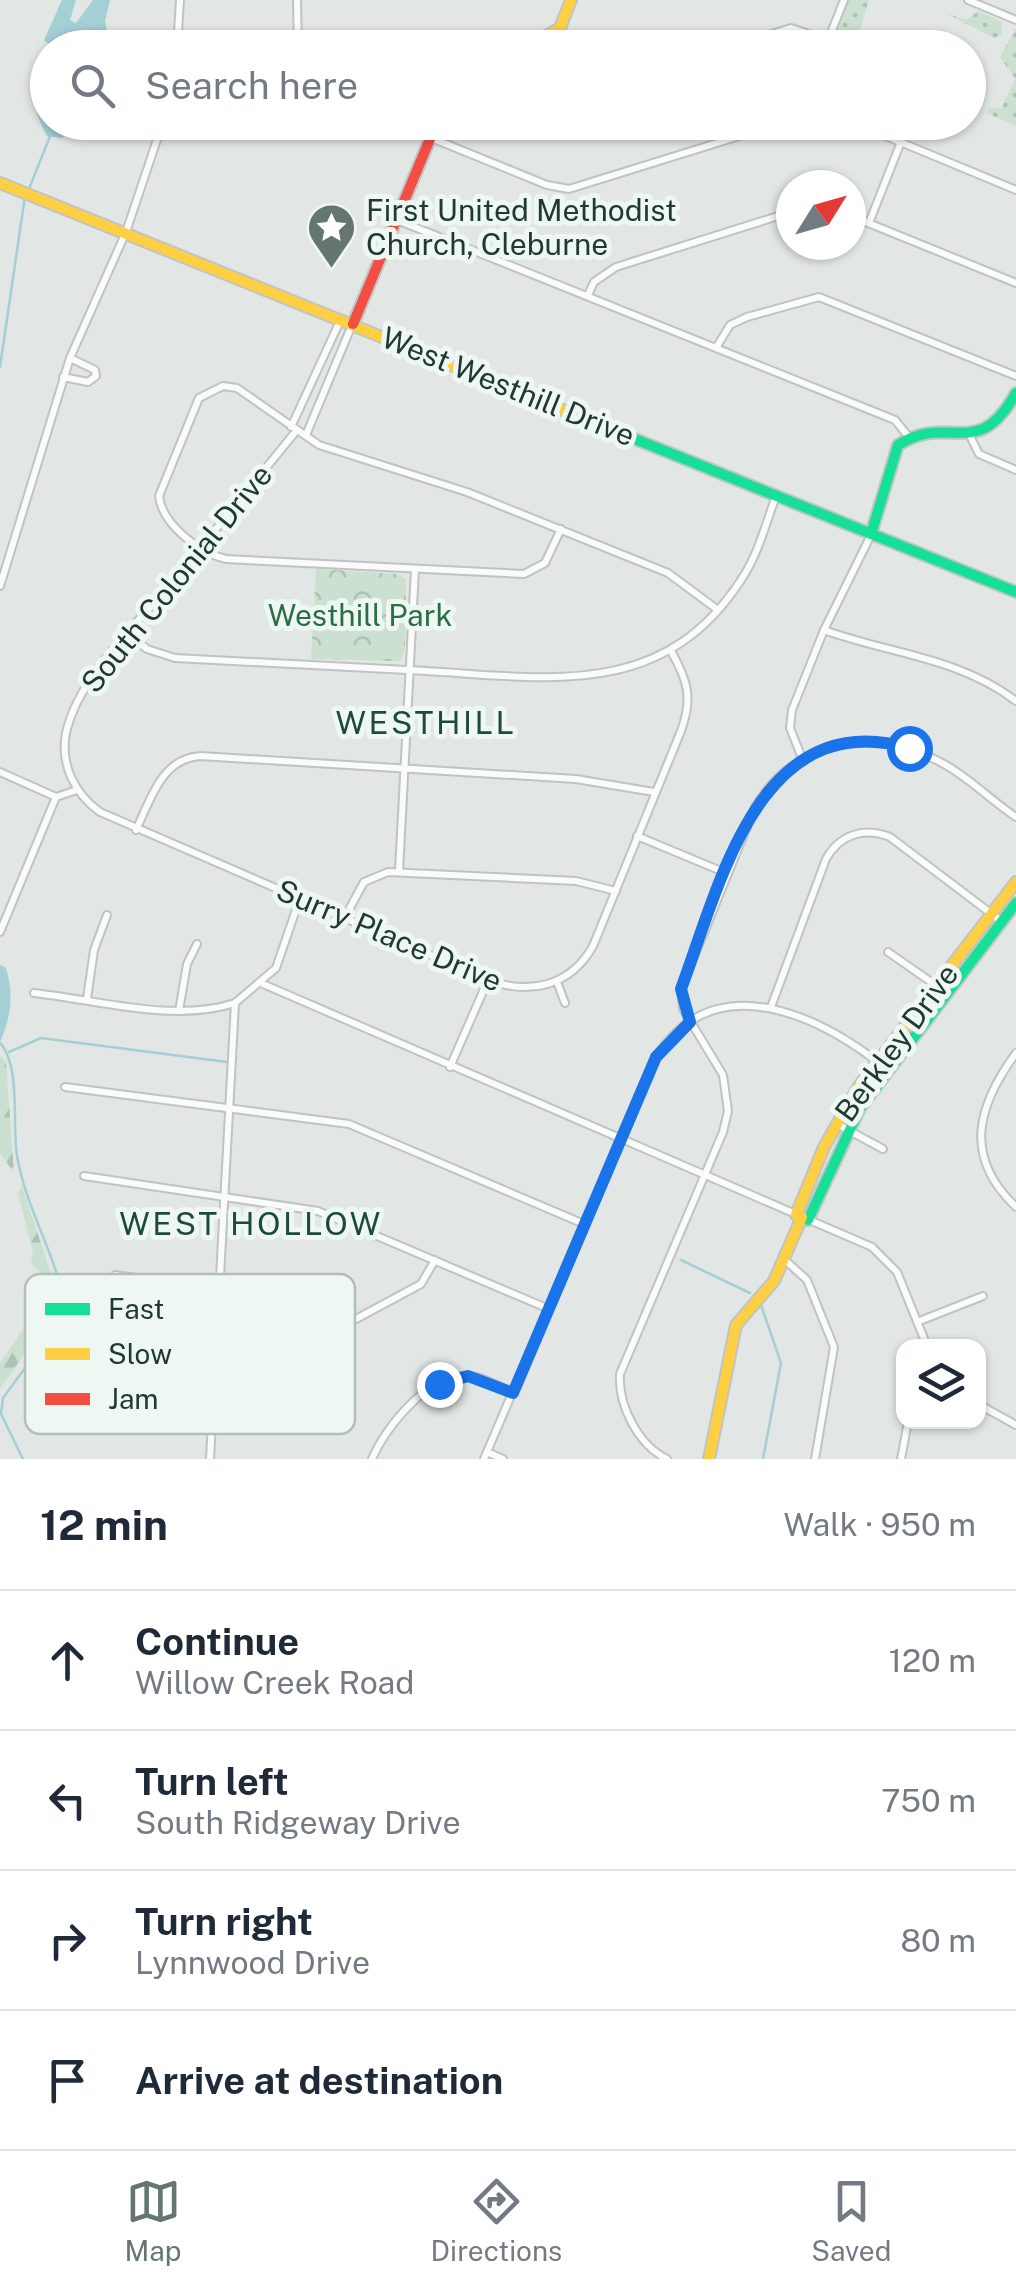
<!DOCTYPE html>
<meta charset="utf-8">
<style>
:root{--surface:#fff;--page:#f2f2f3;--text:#1f2937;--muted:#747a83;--line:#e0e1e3;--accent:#657671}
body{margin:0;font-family:"Public Sans",sans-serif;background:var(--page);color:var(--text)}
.controls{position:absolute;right:30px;bottom:30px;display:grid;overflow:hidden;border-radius:20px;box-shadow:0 2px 8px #0004}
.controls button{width:90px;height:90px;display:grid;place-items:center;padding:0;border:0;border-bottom:2px solid var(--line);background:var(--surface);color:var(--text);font:50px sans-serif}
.compass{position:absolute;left:776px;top:170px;width:90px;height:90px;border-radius:50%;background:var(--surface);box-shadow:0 2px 8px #0004;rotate:53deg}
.stop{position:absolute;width:30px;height:30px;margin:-22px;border:8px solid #1a73e8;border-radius:50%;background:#fff}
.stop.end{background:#1a73e8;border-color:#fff;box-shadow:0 2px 10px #0008}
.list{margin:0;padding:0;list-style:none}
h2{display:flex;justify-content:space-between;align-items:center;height:130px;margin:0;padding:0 40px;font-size:42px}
h2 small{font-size:32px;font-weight:400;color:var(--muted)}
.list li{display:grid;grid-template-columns:65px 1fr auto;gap:30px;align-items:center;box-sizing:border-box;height:140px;padding:0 40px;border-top:2px solid var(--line)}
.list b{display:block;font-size:38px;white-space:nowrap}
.list p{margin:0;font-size:32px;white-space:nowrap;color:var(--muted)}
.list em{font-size:32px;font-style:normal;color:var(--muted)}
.icon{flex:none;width:55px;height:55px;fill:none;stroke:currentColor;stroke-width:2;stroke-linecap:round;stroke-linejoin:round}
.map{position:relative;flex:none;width:1016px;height:1459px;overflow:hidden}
.search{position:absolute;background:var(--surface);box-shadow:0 2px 8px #0004;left:30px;right:30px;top:30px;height:110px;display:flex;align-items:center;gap:25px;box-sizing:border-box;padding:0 35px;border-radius:55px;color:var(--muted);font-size:38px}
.sheet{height:690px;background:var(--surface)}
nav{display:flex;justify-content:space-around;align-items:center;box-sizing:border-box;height:140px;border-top:2px solid var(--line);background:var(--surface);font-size:28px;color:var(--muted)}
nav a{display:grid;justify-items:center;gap:5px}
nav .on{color:var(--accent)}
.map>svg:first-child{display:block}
.grass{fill:url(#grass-dots)}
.forest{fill:url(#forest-firs)}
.park{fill:url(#park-crowns)}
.water{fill:#a3cfd5}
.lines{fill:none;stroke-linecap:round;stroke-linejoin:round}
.stream{stroke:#a3cfd5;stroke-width:2.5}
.street-casing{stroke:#bfc4c2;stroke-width:10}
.fast-casing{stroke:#bec5c2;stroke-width:14}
.slow-casing{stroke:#bec5c2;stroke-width:14}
.jam-casing{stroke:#bec5c2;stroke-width:14}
.street{stroke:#fbfbfb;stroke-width:6}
.fast{stroke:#16e098;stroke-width:10}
.slow{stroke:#ffcf43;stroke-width:10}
.jam{stroke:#f24e42;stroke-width:10}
.route{stroke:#1a73e8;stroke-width:12}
.labels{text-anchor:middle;stroke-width:10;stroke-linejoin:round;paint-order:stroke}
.poi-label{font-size:30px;fill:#213932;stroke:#eff7f3;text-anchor:start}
.street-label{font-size:30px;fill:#213932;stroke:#eff7f3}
.park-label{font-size:30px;fill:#2c6e44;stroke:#eff7f3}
.neighbourhood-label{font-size:32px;letter-spacing:2.5px;fill:#1e4a3e;stroke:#eff7f3}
.key{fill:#eff7f3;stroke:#b1beb9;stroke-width:2.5}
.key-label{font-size:28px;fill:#213932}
</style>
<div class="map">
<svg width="1016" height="1459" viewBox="0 0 1016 1459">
<defs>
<pattern id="grass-dots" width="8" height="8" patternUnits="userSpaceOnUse" patternTransform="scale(2.5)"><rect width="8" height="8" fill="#cbe0d1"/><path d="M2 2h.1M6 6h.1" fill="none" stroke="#aec1b4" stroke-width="1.8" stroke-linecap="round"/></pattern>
<pattern id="forest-firs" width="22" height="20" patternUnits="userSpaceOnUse" patternTransform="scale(2.5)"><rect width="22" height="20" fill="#cbe0d1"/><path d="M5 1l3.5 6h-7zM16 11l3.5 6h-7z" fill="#aec1b4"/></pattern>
<pattern id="park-crowns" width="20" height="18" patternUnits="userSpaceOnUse" patternTransform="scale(2.5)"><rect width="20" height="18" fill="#cbe0d1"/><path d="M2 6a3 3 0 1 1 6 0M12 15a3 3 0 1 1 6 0" fill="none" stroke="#aec1b4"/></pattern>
</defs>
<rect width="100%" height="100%" fill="#e2e7e5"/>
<!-- grass -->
<g class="grass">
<path d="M849 0H869L855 45 834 36Z"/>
<path d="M978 11 1002 22 1001 35 994 38 945 13 967 20Z"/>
<path d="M1016 28V126L986 113 989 107 1001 109 1015 79 1000 57Z"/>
</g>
<!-- forest -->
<g class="forest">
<path d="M0 1055 6 1062 14 1173 0 1153Z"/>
<path d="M22 1186 57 1292 51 1316 0 1389V1363L37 1309 31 1303 33 1298 46 1294 43 1275 31 1263 33 1253 18 1193Z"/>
</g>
<!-- park -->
<path class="park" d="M316 569 397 574 406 579 405 650 400 661 311 659Z"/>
<!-- water -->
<g class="water">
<path d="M62 0H76L70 20 76 23 93 0H110L105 21 110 47H52L44 40Z"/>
<path d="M47 65 48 122 80 123 62 138 47 136C32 109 32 92 47 65Z"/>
<path d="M0 965 6 968C14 994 11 1018 0 1042Z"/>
</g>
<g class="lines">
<!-- stream -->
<g class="stream">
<path d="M29 189 50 136"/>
<path d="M0 367 25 196"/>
<path d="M0 1043C21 1065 12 1125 17 1156 26 1210 58 1257 66 1312L3 1398 1 1414 23 1459"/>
<path d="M9 1052 41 1038 227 1062"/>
<path d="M681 1260 750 1293"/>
<path d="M761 1305 781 1363 763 1459"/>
</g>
<defs>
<g id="street">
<path d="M297 0 298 48"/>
<path d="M968 0 1016 20"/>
<path d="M177 48 180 0"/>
<path d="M727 48 791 28 851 48"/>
<path d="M825 48 844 0"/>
<path d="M392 122 547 185 569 189 762 129 798 122"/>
<path d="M826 122 876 132 1016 190"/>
<path d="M851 216 1016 283"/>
<path d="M397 220 895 420 908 436"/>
<path d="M869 223 901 142"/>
<path d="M588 295 594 282 616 267 791 212"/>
<path d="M716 348 730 325 747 317 819 297 1016 376"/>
<path d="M63 377 88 382 96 376 95 370 70 358"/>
<path d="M291 427 341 319"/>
<path d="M297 430C256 480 216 529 176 578 139 622 79 675 66 733 60 765 75 794 100 812L488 980C529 995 570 987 593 946L681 731C693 698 688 681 671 651"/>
<path d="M306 435 352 325"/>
<path d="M970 436 979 454 1016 470"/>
<path d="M561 529 545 563 524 574 226 559C199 553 162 524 159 496L199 398 223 386 237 388 319 445 467 492 668 573 718 610"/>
<path d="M0 586 70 358 126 232 163 122"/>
<path d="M824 630C890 654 958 657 1016 701"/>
<path d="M128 635 147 649 175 658C259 663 343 666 426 671 549 678 663 700 741 580 758 555 766 523 776 496"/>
<path d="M802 758 790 728 792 710 824 630 871 535"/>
<path d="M0 772 56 797 77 790"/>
<path d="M136 830C151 799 161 759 200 756L576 779 654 792"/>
<path d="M637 836 726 873"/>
<path d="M399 871 415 569"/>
<path d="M345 917 364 882 388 872 576 881 616 891"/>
<path d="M0 932 56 797"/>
<path d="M888 952 947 993"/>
<path d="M557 982 565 1003"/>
<path d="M263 984 872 1247 897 1272 927 1346"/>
<path d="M34 993C98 1000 174 1023 235 1003"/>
<path d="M87 999 94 950 107 915"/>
<path d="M771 1007 826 859C840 834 864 827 890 837L1001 921"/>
<path d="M179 1011 187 964 197 944"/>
<path d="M1016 1053C978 1105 962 1156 1016 1207"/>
<path d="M450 1067 488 980"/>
<path d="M65 1087 349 1124 584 1224"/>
<path d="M837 1124 883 1149"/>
<path d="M84 1176 318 1211 549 1309"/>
<path d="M785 1260 807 1280 834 1347 815 1459"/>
<path d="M115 1275 289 1299 356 1319 421 1284 435 1260"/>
<path d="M917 1322 983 1296"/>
<path d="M215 1383 275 1392 288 1400"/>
<path d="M978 1404 1016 1425"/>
<path d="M487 1452 503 1459"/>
<path d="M210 1459 235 1003 276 968 300 898"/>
<path d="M372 1459C386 1426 429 1373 469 1376 484 1377 499 1387 513 1393"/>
<path d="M484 1459 656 1057C716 964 821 1016 888 1070"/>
<path d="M667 1459C638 1445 618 1405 620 1374L723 1132 728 1111 723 1075 683 1009 681 989 755 807C795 739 875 726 942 763 969 777 990 800 1016 817"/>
<path d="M901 1459 908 1422"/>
</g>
<g id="fast">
<path d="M585 419 1016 592"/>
<path d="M871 534 898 445C950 412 977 463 1016 393"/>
<path d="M808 1220 860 1108 1016 903"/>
</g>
<g id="slow">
<path d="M525 48 560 28 571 0"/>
<path d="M0 183 585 419"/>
<path d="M796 1215 824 1147 859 1086 1016 882"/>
<path d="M709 1459 736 1325 774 1281 802 1217"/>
</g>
<path id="jam" d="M353 324 437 122"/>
</defs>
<!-- street casing -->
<use href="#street" class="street-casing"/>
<!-- fast casing -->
<use href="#fast" class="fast-casing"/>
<!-- slow casing -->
<use href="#slow" class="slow-casing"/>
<!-- jam casing -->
<use href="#jam" class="jam-casing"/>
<!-- street -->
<use href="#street" class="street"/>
<!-- fast -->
<use href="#fast" class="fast"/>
<!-- slow -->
<use href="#slow" class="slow"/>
<!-- jam -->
<use href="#jam" class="jam"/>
</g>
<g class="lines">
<!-- route -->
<path class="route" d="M439 1384 468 1376 513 1393 656 1057 690 1022 681 989C720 884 759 705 909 748"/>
</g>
<!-- icons -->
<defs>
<symbol id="sight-pin" viewBox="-11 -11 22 30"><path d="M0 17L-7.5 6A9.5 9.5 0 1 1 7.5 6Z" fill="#657671" stroke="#eff7f3"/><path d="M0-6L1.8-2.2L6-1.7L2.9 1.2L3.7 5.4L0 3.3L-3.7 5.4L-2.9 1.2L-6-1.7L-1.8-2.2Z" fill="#fff"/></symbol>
</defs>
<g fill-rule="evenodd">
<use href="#sight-pin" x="304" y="200" width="55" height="75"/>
</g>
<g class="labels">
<!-- poi labels -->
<g class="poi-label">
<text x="366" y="221">First United Methodist<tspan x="366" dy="34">Church, Cleburne</tspan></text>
</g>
<!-- street labels -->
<g class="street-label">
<text transform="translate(508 387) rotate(22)" y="10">West Westhill Drive</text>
<text transform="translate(177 579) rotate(-51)" y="10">South Colonial Drive</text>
<text transform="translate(389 936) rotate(23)" y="10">Surry Place Drive</text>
<text transform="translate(897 1043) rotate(-54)" y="10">Berkley Drive</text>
</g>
<!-- park labels -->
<g class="park-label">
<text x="360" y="626">Westhill Park</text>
</g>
<!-- neighbourhood labels -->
<g class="neighbourhood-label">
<text x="426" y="734">WESTHILL</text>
<text x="251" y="1235">WEST HOLLOW</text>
</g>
</g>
<!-- legend -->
<rect x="25" y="1274" width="330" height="160" rx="15" class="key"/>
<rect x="45" y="1303" width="45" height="12" fill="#16e098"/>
<rect x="45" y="1348" width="45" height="12" fill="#ffcf43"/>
<rect x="45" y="1393" width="45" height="12" fill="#f24e42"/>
<g class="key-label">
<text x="108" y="1319">Fast</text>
<text x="108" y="1364">Slow</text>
<text x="108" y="1409">Jam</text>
</g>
</svg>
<div class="controls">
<button><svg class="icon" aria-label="layers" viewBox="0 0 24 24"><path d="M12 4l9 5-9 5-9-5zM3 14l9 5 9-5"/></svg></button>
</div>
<svg class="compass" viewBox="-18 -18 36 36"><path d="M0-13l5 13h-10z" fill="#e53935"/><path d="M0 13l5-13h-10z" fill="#747a83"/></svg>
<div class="stop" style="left:909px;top:748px"></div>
<div class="stop end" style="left:439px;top:1384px"></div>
<div class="search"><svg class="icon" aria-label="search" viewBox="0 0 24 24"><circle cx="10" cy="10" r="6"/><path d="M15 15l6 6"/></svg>Search here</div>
</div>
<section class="sheet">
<h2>12 min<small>Walk · 950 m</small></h2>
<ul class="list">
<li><svg class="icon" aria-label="ahead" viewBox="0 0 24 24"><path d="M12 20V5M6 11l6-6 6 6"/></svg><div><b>Continue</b><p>Willow Creek Road</p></div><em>120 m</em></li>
<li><svg class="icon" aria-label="left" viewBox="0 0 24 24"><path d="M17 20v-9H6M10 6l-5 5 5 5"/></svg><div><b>Turn left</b><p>South Ridgeway Drive</p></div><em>750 m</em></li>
<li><svg class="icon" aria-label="right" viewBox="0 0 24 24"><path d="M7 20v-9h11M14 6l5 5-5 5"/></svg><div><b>Turn right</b><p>Lynnwood Drive</p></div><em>80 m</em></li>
<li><svg class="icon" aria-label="arrive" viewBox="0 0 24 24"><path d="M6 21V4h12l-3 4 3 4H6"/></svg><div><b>Arrive at destination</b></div></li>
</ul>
</section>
<nav>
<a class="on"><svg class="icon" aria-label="map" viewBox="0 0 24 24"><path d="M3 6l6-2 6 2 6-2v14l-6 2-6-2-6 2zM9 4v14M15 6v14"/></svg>Map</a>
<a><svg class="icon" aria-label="directions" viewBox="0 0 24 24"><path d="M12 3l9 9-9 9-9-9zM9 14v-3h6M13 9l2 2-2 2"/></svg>Directions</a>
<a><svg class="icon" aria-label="saved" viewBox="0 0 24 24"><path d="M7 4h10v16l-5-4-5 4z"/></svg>Saved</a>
</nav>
